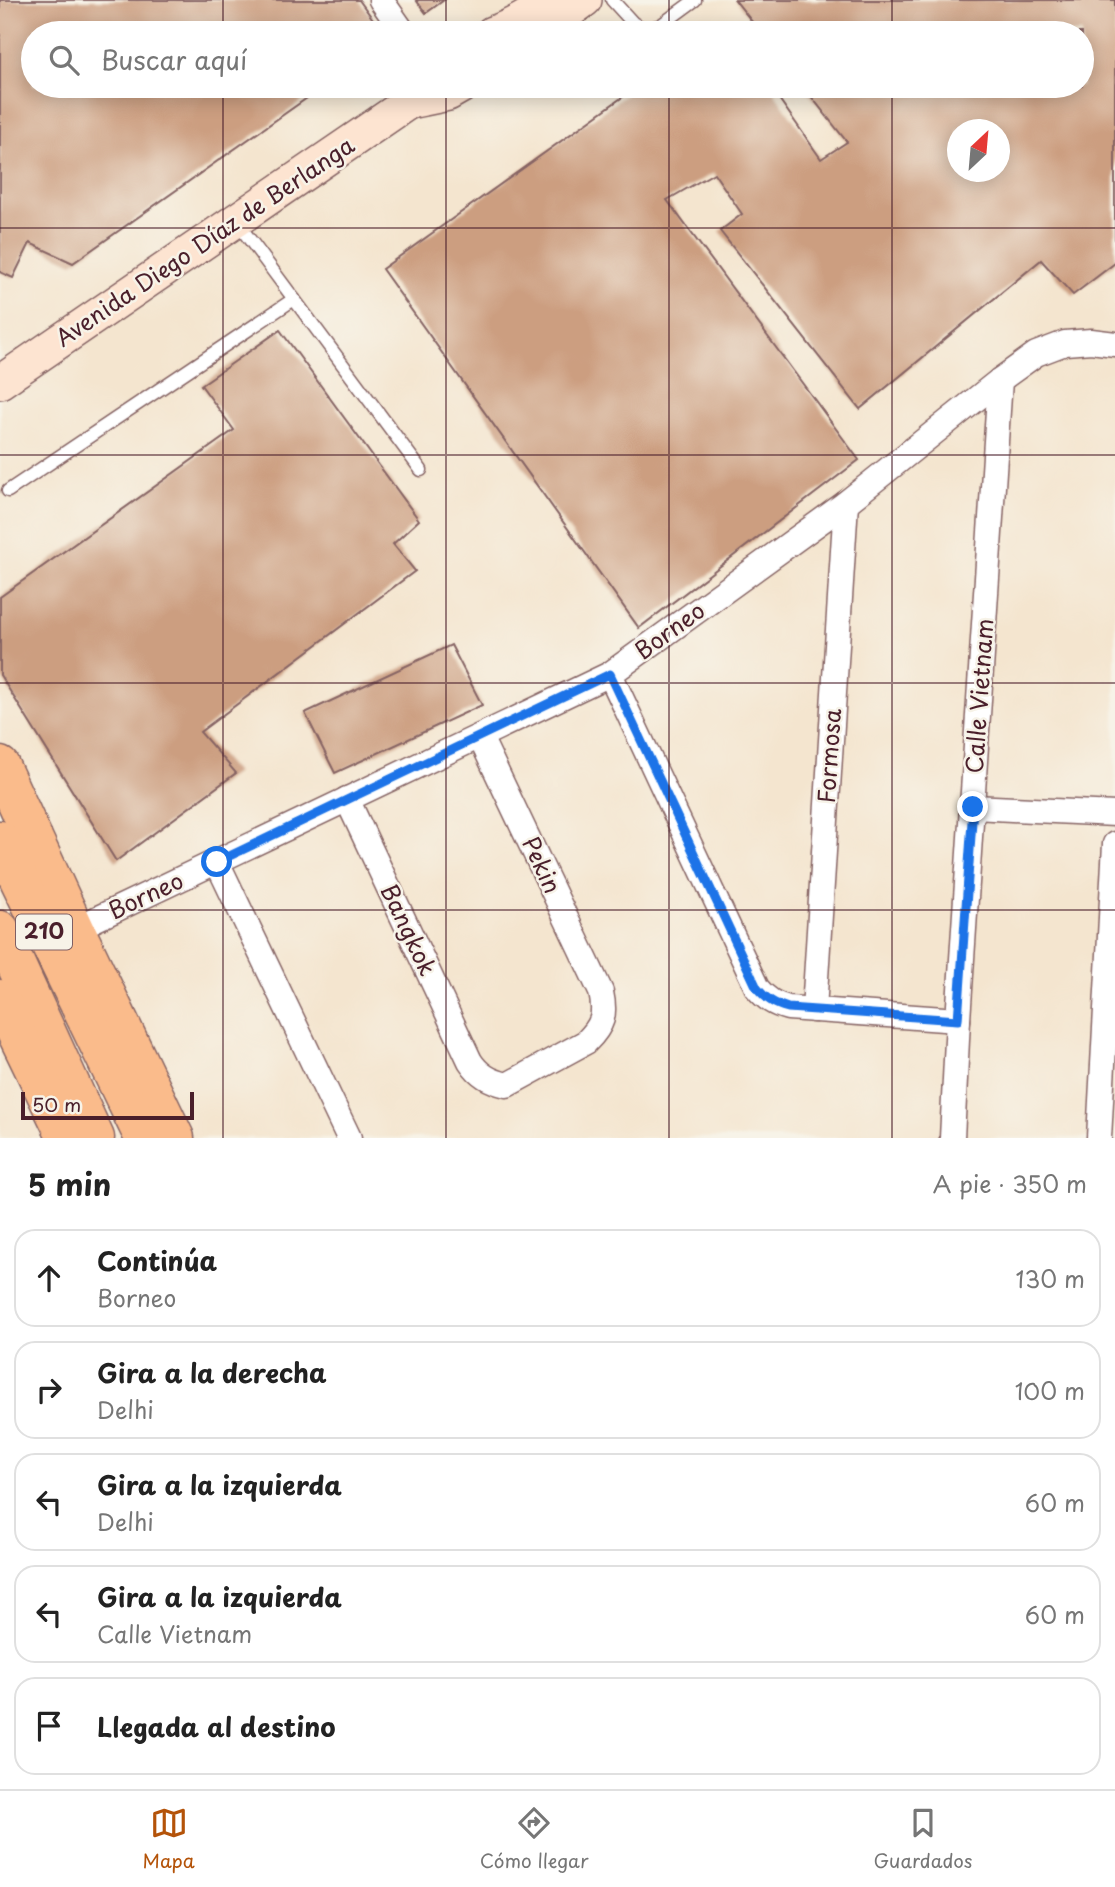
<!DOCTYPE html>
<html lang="es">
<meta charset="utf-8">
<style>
:root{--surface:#fff;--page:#f6f6f6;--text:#222;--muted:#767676;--line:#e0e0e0;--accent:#b45309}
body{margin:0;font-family:"Playpen Sans",sans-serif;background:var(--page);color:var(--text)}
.compass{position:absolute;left:947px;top:119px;width:63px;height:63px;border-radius:50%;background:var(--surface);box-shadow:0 4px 18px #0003;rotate:26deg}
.scale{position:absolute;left:21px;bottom:18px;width:173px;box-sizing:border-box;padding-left:7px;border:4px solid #4a1f2b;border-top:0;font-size:19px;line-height:24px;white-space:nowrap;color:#4a1f2b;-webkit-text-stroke:5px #f7f3e8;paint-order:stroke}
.stop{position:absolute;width:21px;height:21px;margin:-16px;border:5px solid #1a73e8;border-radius:50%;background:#fff}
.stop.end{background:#1a73e8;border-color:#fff;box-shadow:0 2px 7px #0008}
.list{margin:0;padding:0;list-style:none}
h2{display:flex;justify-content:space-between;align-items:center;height:91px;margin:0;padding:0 28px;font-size:30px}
h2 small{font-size:23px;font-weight:400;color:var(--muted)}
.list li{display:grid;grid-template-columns:46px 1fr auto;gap:21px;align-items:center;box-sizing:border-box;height:98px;margin:0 14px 14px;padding:0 14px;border:2px solid var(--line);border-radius:21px}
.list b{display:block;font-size:26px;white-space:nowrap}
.list p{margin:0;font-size:23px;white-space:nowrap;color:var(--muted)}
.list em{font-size:23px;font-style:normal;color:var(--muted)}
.icon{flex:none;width:38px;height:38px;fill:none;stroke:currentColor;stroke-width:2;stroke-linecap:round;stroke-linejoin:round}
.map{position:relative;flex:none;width:1115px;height:1138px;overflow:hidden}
.search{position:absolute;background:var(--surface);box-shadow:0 4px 18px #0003;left:21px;right:21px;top:21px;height:77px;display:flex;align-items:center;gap:18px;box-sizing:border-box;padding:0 24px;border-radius:38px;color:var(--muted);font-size:26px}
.sheet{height:651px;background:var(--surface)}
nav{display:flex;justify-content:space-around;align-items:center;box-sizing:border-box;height:98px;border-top:2px solid var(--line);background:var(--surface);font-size:19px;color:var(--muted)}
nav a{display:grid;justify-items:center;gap:4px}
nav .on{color:var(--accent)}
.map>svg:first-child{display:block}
.building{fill:#cc9e80;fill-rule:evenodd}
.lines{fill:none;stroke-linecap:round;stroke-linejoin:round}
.service-casing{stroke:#866464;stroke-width:15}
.minor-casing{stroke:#866464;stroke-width:27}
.secondary-casing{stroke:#866464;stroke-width:36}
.trunk-casing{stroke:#866464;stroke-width:41}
.service{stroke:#fff;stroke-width:12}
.minor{stroke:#fff;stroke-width:24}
.secondary{stroke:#fde4d1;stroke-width:33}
.trunk{stroke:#fabb8b;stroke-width:38}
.route{stroke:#1a73e8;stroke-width:9}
.grid{fill:none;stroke:#4a1f2b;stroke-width:2;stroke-opacity:0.55}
.labels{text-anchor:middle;stroke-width:5;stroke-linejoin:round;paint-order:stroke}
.shield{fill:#f7f3e8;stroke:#7e5f64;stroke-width:2}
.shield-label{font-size:21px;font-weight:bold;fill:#4a1f2b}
.street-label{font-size:23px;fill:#4a1f2b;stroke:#f7f3e8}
</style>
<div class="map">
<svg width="1115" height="1138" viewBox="0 0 1115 1138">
<rect width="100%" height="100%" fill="#f7f3e8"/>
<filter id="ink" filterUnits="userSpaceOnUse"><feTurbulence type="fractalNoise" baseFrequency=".0143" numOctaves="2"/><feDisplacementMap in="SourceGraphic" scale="14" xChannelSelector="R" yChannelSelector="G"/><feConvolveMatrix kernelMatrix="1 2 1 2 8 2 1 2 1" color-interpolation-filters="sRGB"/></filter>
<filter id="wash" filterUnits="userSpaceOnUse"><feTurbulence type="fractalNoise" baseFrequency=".00686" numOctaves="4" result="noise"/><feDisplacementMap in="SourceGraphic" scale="28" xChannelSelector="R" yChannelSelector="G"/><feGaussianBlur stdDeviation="1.57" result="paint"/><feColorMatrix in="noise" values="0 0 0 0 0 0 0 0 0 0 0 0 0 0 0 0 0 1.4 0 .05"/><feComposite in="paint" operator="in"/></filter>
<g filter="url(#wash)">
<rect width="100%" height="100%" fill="#f4e5cf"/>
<g id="blocks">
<!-- building -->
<g class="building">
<path d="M0 0H359L383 33H33V86H324L73 263 30 243 13 278 0 272Z"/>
<path d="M416 0H444L426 13Z"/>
<path d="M735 0H1115V263L1073 295 1041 260 860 409 720 231 742 214 714 173 667 200 859 460 639 628 382 269 638 86H770L821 159 847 142 803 86H1082V33H761ZM958 130H1000V172H958Z"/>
<path d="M725 22 733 33H709Z"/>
<path d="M280 330 419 520 393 544 415 571 200 732 236 773 116 861 0 675V597L234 430 201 385Z"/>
<path d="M451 645 482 705 335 773 305 713Z"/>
</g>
</g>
</g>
<g filter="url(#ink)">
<use href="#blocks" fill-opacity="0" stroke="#866464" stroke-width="2"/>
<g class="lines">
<defs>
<g id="service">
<path d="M612 0 633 23 646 30 661 25 695 0"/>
<path d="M236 221 421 470"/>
<path d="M8 491 294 299"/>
</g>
<g id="minor">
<path d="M381 0 404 33"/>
<path d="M610 674 757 988C766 999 774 1004 788 1008L958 1020"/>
<path d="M347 799 470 1061C479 1075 490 1081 507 1085L586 1042C603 1025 606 1015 601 992L480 737"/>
<path d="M973 807 1115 814"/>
<path d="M217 862 349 1138"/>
<path d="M75 929 610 674 846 503 1000 380 1036 354 1065 343 1091 341 1115 344"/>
<path d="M814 1010 846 503"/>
<path d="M952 1138 958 1020 1000 380"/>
<path d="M1099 1138 1115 844"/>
</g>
<g id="secondary">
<path d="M492 33C514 26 533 13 551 0"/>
<path d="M540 33 585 0"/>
<path d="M409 102 448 94 462 86"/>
<path d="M0 382 409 102 424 86"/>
</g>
<g id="trunk">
<path d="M0 766 75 929 175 1138"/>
<path d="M0 840 144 1138"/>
<path d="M0 930 95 1138"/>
<path d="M0 999 63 1129"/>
</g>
</defs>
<!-- service casing -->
<use href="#service" class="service-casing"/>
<!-- minor casing -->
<use href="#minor" class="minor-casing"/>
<!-- secondary casing -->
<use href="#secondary" class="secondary-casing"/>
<!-- trunk casing -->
<use href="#trunk" class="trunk-casing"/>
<!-- service -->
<use href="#service" class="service"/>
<!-- minor -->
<use href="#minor" class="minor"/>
<!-- secondary -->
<use href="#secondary" class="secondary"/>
<!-- trunk -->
<use href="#trunk" class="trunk"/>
</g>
</g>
<g class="lines" filter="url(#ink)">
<!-- route -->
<path class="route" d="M217 862 610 674 757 988C766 999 774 1004 788 1008L958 1020 973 807"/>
</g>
<!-- grid -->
<path class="grid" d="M223 0V33M446 0V33M669 0V33M892 0V33M223 86V1138M446 86V1138M669 86V1138M892 86V1138M0 228H1115M0 455H1115M0 683H1115M0 910H1115"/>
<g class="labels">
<!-- shield labels -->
<rect class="shield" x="16" y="914.5" width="56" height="35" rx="5"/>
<g class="shield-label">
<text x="44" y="939">210</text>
</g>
<!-- street labels -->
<g class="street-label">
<text transform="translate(205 242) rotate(-34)" y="8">Avenida Diego Díaz de Berlanga</text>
<text transform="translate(670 631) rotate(-36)" y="8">Borneo</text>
<text transform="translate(980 696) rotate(-86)" y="8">Calle Vietnam</text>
<text transform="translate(830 756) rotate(-86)" y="8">Formosa</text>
<text transform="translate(541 865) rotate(65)" y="8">Pekin</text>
<text transform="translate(146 896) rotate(-25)" y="8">Borneo</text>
<text transform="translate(408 930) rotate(65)" y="8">Bangkok</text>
</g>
</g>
</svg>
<svg class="compass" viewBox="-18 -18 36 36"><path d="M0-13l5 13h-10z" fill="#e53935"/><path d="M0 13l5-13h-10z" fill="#767676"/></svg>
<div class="scale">50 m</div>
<div class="stop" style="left:217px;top:862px"></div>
<div class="stop end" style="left:973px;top:807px"></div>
<div class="search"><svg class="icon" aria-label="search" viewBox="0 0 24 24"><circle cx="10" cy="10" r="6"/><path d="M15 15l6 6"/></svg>Buscar aquí</div>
</div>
<section class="sheet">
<h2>5 min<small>A pie · 350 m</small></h2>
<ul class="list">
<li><svg class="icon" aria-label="ahead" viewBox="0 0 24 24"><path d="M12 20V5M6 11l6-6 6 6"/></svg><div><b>Continúa</b><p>Borneo</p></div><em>130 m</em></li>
<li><svg class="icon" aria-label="right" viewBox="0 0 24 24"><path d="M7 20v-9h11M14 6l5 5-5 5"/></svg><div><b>Gira a la derecha</b><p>Delhi</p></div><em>100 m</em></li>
<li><svg class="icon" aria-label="left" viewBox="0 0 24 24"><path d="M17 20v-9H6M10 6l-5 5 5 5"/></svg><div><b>Gira a la izquierda</b><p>Delhi</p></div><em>60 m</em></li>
<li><svg class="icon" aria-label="left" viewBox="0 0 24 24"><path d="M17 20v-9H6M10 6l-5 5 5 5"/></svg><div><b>Gira a la izquierda</b><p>Calle Vietnam</p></div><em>60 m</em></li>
<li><svg class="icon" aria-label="arrive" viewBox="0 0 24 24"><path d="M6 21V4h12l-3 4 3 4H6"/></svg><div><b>Llegada al destino</b></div></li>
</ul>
</section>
<nav>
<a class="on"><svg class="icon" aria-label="map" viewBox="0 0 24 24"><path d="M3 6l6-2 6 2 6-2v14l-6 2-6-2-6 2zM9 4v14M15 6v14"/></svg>Mapa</a>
<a><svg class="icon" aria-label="directions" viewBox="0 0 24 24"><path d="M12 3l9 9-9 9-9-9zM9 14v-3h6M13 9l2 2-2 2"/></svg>Cómo llegar</a>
<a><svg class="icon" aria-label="saved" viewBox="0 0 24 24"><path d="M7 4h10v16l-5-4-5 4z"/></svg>Guardados</a>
</nav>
